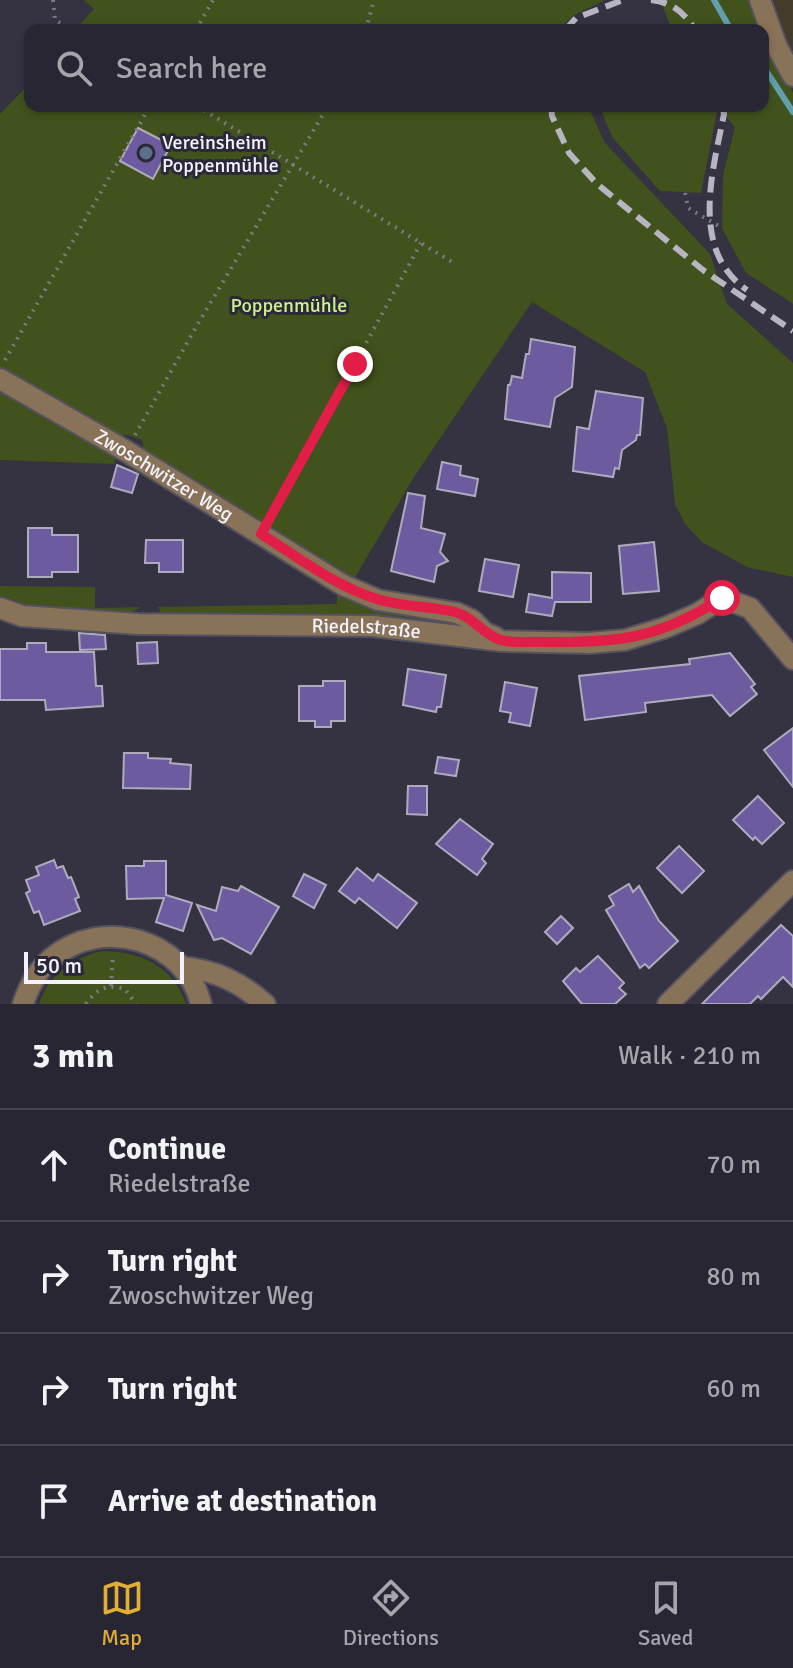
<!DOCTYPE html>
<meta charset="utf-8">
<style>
:root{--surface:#282632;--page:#302e3a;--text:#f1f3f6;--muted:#a5a5ac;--line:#44434d;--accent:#e3ae35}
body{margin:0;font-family:Signika,sans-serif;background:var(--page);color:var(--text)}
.scale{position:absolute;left:24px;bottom:20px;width:160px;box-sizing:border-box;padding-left:8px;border:4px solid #f4f2fc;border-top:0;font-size:22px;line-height:28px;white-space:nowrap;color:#f4f2fc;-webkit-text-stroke:6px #2b2837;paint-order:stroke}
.stop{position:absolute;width:24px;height:24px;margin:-18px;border:6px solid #e11d48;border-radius:50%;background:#fff}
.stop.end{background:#e11d48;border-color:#fff;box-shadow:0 2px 8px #0008}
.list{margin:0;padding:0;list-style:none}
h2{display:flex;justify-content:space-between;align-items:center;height:104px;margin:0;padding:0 32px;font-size:34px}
h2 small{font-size:26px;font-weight:400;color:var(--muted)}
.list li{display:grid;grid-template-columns:52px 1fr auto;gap:24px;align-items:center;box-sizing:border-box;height:112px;padding:0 32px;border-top:2px solid var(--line)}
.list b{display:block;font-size:30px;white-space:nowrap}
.list p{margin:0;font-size:26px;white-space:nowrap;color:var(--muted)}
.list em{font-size:26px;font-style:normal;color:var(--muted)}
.icon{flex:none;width:44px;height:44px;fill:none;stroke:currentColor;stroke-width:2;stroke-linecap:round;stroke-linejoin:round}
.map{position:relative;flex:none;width:793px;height:1004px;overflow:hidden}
.search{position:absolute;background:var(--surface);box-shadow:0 2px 6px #0004;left:24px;right:24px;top:24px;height:88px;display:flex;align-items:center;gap:20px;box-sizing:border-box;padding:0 28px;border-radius:16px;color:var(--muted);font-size:30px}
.sheet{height:552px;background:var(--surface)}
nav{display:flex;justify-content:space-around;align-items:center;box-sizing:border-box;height:112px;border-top:2px solid var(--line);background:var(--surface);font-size:22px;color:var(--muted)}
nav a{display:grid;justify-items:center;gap:4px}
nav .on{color:var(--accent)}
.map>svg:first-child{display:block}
.industrial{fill:#433c2a}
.green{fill:#41521d}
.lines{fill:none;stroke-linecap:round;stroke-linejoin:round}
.stream{stroke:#609fac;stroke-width:6}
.building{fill:#6c5b9f;stroke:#afabbe;stroke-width:2}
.minor-casing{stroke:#545160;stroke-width:24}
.path{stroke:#7d7a88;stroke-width:4;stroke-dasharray:2 6;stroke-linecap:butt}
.minor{stroke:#887258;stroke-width:20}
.rail{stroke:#b7b5c1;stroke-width:6;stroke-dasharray:16 8;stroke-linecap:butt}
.route{stroke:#e11d48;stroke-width:10}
.service-dot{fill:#5c6f8a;stroke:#2b2837;stroke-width:3}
.labels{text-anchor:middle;stroke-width:6;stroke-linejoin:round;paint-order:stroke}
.poi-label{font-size:20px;fill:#f4f2fc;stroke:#2b2837;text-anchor:start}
.park-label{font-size:20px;fill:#cef18a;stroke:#2b2837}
.street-label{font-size:20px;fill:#f4f2fc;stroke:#2b2837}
</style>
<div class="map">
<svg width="793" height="1004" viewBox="0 0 793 1004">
<rect width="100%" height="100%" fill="#353242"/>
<!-- industrial -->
<path class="industrial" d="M773 0H793V54L783 32Z"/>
<!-- green -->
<g class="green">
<path d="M84 0H605L574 15 558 30H78L80 24 94 9Z"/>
<path d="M660 0H753L793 93V304L746 273 722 228 723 175 735 127 718 107 701 193 660 191 613 138 599 106H763V30H658L670 25Z"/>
<path d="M30 83V106H588L605 143 710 254 727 304 793 363V577L747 567 702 542 685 524 675 504 667 428 645 372 532 302 414 477 353 581 144 451 142 440 128 435H111L0 370V114Z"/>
<path d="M0 389 117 454 114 464 0 460Z"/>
<path d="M323 579 447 619 446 622 400 617 340 615 178 617 162 614 158 607 337 604V591Z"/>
<path d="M0 586 95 587V608L141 607 128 614 44 611 20 606 17 601 0 596Z"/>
<path d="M102 951C140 951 173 966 186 1004H39C49 974 73 958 102 951Z"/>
</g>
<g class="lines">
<!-- stream -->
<g class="stream">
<path d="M714 0 731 30"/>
<path d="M763 66 793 112"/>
</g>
</g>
<!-- building -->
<g class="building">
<path d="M138 128 171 145 153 179 120 161Z"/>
<path d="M531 339 575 347 572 387 555 398 550 427 505 419 508 385H510L512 376 522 378 526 354H529Z"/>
<path d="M596 391 643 398 640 435H637L636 440 622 450 619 469 615 468 613 477 573 471 577 427 589 429Z"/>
<path d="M442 462 461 466 460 475 478 479 475 496 437 489Z"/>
<path d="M117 465 138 474 132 493 111 487Z"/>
<path d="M408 493 425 496 421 528 445 534 440 552 448 561 437 566 434 582 391 571Z"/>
<path d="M28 528H52V535H78V572H52V577H28Z"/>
<path d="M146 540H183V572H159V563H145Z"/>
<path d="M654 542 659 591 623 594 619 546Z"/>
<path d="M485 559 519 565 513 597 479 591Z"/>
<path d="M552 572 591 573V602H555L552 616 526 612 529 594 552 598Z"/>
<path d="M79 633 105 635 106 649 80 650Z"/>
<path d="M157 642 158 663 138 664 137 643Z"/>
<path d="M27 643H46V652H94L96 686H102L103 706 46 710 45 700H0V649H27Z"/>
<path d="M730 653 755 684 751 687 757 694 730 716 712 695 645 703 646 712 585 720 579 676 690 664 689 659Z"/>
<path d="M408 669 446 675 441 707H437L436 712 403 705Z"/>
<path d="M323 681H345V721H331V727H315V721H299V686H323Z"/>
<path d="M505 682 537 688 530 726 509 722 511 713 500 711Z"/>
<path d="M793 728V787L764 750Z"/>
<path d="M124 753H148V758L171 759 170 763 191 765 190 789 123 788Z"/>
<path d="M438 757 459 760 456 776 435 773Z"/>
<path d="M408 786H427V815L407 814Z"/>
<path d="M758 796 784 823 762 844 755 837 753 840 733 820Z"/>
<path d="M460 819 493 844 482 859 486 863 477 875 436 844Z"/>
<path d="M679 846 704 871 682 893 657 868Z"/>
<path d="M54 860 57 868 63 866 68 878 71 877 79 897 75 899 80 911 44 925 39 911 34 913 26 893 30 891 26 880 39 875 36 867Z"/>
<path d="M144 861H166V895L192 903 183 931 156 922 164 898 127 899 126 866H144Z"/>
<path d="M357 868 373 881 378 874 417 903 397 928 359 898 355 903 339 891Z"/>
<path d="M304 874 326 885 314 908 293 896Z"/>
<path d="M629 884 633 892 639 886 659 921 678 941 649 968 645 964 640 968 606 910 614 905 609 896Z"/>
<path d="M241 886 279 907 251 954 222 938 214 940 197 905 216 911 222 887 238 891Z"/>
<path d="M561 916 573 928 557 944 545 932Z"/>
<path d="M781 925 793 936V987L783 977 761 999 758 996 750 1004H702Z"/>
<path d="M598 956 624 983 619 988 626 994 615 1004H582L563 981 576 968 580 972Z"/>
</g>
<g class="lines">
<defs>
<g id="minor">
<path d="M760 0 777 47 793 76"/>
<path id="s1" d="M0 379 126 451 343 585 378 600 457 613 472 620 485 633 495 637"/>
<path id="s2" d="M0 608 22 616 138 624 373 626 502 641 588 643 625 640 664 628 697 614 722 598 750 608 793 659"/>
<path d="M182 967C215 970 240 982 265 1004"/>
<path d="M23 1004C29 986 37 970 52 958 102 916 185 939 201 1004"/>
<path d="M668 1004 793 881"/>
</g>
</defs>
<!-- minor casing -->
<use href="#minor" class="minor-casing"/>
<!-- path -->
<g class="path">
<path d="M53 0 55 20 72 30"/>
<path d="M196 30 213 0"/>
<path d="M366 30 374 0"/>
<path d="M197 106 452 262"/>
<path d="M685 193 688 208 722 228"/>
<path d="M5 360 150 106"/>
<path d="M135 435 196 327 328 106"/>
<path d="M270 518 421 243"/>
<path d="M111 986 113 956"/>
<path d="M86 1004C97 988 107 984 125 989L136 1004"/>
</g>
<!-- minor -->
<use href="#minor" class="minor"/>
<!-- rail -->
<g class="rail">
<path d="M651 0C672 2 685 13 695 30"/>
<path d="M565 30 576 18 623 0"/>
<path d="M551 106 552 116 569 153 597 184 703 270 793 331"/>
<path d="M722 106 724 114C713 170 689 250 747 290"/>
</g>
</g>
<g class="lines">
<!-- route -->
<path class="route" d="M355 364 261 534C298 557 335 586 377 599 402 607 430 606 455 612 474 617 483 635 501 640 514 644 531 641 544 642 617 643 659 639 722 598"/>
</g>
<!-- markers -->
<circle class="service-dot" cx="146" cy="153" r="8"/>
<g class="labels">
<!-- poi labels -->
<g class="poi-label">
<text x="162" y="149">Vereinsheim<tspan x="162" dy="23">Poppenmühle</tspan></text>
</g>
<!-- park labels -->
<g class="park-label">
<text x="289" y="312">Poppenmühle</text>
</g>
<!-- street labels -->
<g class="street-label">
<text dy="7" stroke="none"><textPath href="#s1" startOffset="190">Zwoschwitzer Weg</textPath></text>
<text dy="7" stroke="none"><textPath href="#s2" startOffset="368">Riedelstraße</textPath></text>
</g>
</g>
</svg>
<div class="scale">50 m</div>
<div class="stop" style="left:722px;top:598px"></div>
<div class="stop end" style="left:355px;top:364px"></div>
<div class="search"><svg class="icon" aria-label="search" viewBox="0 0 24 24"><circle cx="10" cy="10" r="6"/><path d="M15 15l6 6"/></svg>Search here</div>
</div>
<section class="sheet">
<h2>3 min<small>Walk · 210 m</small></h2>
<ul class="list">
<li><svg class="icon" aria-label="ahead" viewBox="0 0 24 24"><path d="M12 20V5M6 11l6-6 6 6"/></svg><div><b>Continue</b><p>Riedelstraße</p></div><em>70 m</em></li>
<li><svg class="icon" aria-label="right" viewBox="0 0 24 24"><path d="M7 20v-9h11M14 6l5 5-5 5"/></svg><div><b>Turn right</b><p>Zwoschwitzer Weg</p></div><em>80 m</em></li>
<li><svg class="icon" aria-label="right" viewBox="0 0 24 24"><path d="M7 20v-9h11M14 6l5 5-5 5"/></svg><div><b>Turn right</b></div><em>60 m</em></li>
<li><svg class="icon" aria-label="arrive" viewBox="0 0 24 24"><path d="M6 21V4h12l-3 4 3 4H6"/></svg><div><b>Arrive at destination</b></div></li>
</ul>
</section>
<nav>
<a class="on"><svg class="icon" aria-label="map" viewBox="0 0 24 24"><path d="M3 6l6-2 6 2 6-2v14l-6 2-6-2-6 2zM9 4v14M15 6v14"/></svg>Map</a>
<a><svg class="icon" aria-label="directions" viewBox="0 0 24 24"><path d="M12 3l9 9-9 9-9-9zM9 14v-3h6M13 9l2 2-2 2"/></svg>Directions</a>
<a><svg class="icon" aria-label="saved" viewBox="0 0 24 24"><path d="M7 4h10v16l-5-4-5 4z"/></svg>Saved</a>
</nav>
